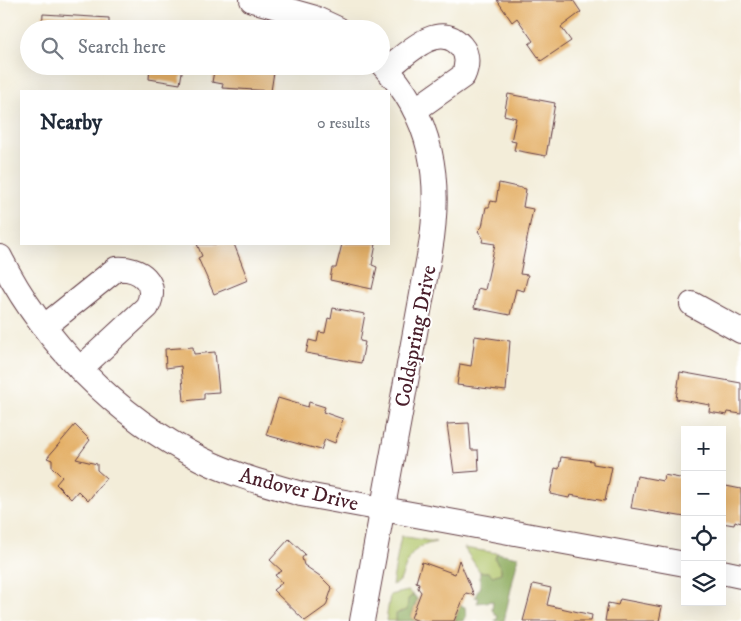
<!DOCTYPE html>
<meta charset="utf-8">
<style>
:root{--surface:#fff;--page:#f6f6f7;--text:#1f2937;--muted:#747a83;--line:#e0e1e3}
body{margin:0;font-family:"IM FELL DW Pica",serif;background:var(--page);color:var(--text)}
.controls{position:absolute;right:15px;bottom:15px;display:grid;overflow:hidden;border-radius:0px;box-shadow:0 5px 20px #0002}
.controls button{width:45px;height:45px;display:grid;place-items:center;padding:0;border:0;border-bottom:1px solid var(--line);background:var(--surface);color:var(--text);font:25px sans-serif}
.list{margin:0;padding:0;list-style:none}
h2{display:flex;justify-content:space-between;align-items:center;height:65px;margin:0;padding:0 20px;font-size:21px}
h2 small{font-size:16px;font-weight:400;color:var(--muted)}
.icon{flex:none;width:28px;height:28px;fill:none;stroke:currentColor;stroke-width:2;stroke-linecap:round;stroke-linejoin:round}
.map{position:relative;flex:none;width:741px;height:621px;overflow:hidden}
.search{position:absolute;background:var(--surface);box-shadow:0 5px 20px #0002;left:20px;top:20px;width:370px;height:55px;display:flex;align-items:center;gap:12px;box-sizing:border-box;padding:0 18px;border-radius:28px;color:var(--muted);font-size:19px}
.panel{position:absolute;background:var(--surface);box-shadow:0 5px 20px #0002;left:20px;top:90px;width:370px;height:155px;border-radius:0px}
.map>svg:first-child{display:block}
.green{fill:#b0c468;stroke:#7d724a}
.forest{fill:#8caa5c;stroke:#6b6444}
.building{fill:#e4b068}
.lines{fill:none;stroke-linecap:round;stroke-linejoin:round}
.minor-casing{stroke:#633e45;stroke-width:26}
.minor{stroke:#fff;stroke-width:24}
.labels{text-anchor:middle;stroke-width:4;stroke-linejoin:round;paint-order:stroke}
.street-label{font-size:21px;fill:#4a1f2b;stroke:#fff}
</style>
<div class="map">
<svg width="741" height="621" viewBox="0 0 741 621">
<rect width="100%" height="100%" fill="#fff"/>
<filter id="ink" filterUnits="userSpaceOnUse"><feTurbulence type="fractalNoise" baseFrequency=".02" numOctaves="2"/><feDisplacementMap in="SourceGraphic" scale="10" xChannelSelector="R" yChannelSelector="G"/><feConvolveMatrix kernelMatrix="1 2 1 2 8 2 1 2 1" color-interpolation-filters="sRGB"/></filter>
<filter id="wash" filterUnits="userSpaceOnUse"><feTurbulence type="fractalNoise" baseFrequency=".0096" numOctaves="4" result="noise"/><feDisplacementMap in="SourceGraphic" scale="20" xChannelSelector="R" yChannelSelector="G"/><feGaussianBlur stdDeviation="1.12" result="paint"/><feColorMatrix in="noise" values="0 0 0 0 0 0 0 0 0 0 0 0 0 0 0 0 0 1.4 0 .05"/><feComposite in="paint" operator="in"/></filter>
<g filter="url(#wash)">
<rect width="100%" height="100%" fill="#f3edd9"/>
<!-- green -->
<g class="green">
<path d="M401 536 436 542C410 547 409 558 400 581L392 585Z"/>
<path d="M464 548 497 553 495 559 501 568V573L493 576 488 572H480Z"/>
<path d="M408 591 414 595 410 597 407 610 399 612 396 621H386L390 595Z"/>
</g>
<!-- forest -->
<g class="forest">
<path d="M497 553 518 557 504 621H495L498 617 492 610 493 601 477 603 479 598 475 597 480 586V572H488L493 576 501 573V568L495 559Z"/>
<path d="M414 595 417 599 411 618 419 621H396V614L407 610 408 599Z"/>
<path d="M460 605 465 607 466 616 463 621H450H455Z"/>
</g>
<g id="blocks">
<!-- building -->
<g class="building">
<path d="M497 0H573L581 12 561 27 571 41 541 61 529 44 533 41 517 18 512 22Z"/>
<path d="M43 14 109 18V29H42Z"/>
<path d="M150 66H183L180 84 149 79Z"/>
<path d="M215 66H262V70L274 72 271 91 222 88 223 84 212 82Z"/>
<path d="M508 94 555 103 546 156 514 150 516 142 511 141 516 118 504 115Z"/>
<path d="M499 183 526 189 523 207 533 209 520 274 528 275 524 291 516 289 510 315 474 308 478 288 485 290 495 244 482 242 483 238 478 231 482 227 486 207H489L491 201 496 202Z"/>
<path d="M197 244H234L248 280 214 294 198 258 202 256Z"/>
<path d="M342 244H376L372 265 377 267 372 289 330 280 332 268H336Z"/>
<path d="M333 308 365 314 360 341 365 342 361 363 306 353 309 340 317 342 319 332 325 333 328 318 331 319Z"/>
<path d="M475 336 510 341 506 391 457 385 460 364 471 366Z"/>
<path d="M193 347 194 354 215 352 219 392 204 393V399L184 401 181 366 166 368 165 349Z"/>
<path d="M680 372 741 383V414L728 412 727 415 709 412 710 405 676 399Z"/>
<path d="M278 398 308 407 309 402 325 407 323 412 343 419 335 443 325 439 321 450 266 435Z"/>
<path d="M469 423 471 450H478L479 471 454 473 447 424Z"/>
<path d="M75 425 90 440 76 459 97 464V470L106 478 88 501 78 491 71 499 56 484 62 477 52 467V460L47 458Z"/>
<path d="M561 457 593 461V464L612 467 605 501 570 495 569 498 550 494 555 468 559 469Z"/>
<path d="M664 475 685 479V517L631 508 637 476 663 481Z"/>
<path d="M726 486 741 489V523L735 521 734 525 722 523V497Z"/>
<path d="M289 539 305 554 302 558 304 565 320 576 332 588 326 606 305 621 273 590 282 583 275 575 282 571 270 560Z"/>
<path d="M459 560 474 595 466 593 454 621H419L411 618 421 592 418 588 419 583 416 582 422 562 455 574Z"/>
<path d="M533 584 551 588 547 605 592 615 591 621H523Z"/>
<path d="M620 599 662 607 659 621H605L608 603 618 605Z"/>
</g>
</g>
</g>
<g filter="url(#ink)">
<use href="#blocks" fill-opacity="0" stroke="#633e45" stroke-width="1"/>
<g class="lines">
<defs>
<g id="minor">
<path d="M252 0 312 17 338 29"/>
<path d="M387 69C407 54 438 20 461 46 469 55 467 67 463 76L415 110"/>
<path d="M0 257C42 341 117 417 201 459 233 475 267 484 301 494L685 564"/>
<path d="M692 304 741 331"/>
<path d="M45 326 116 269C140 267 160 283 147 307L80 369"/>
<path d="M722 572 741 576"/>
<path d="M362 621 430 251C442 180 433 117 381 63"/>
</g>
</defs>
<!-- minor casing -->
<use href="#minor" class="minor-casing"/>
<!-- minor -->
<use href="#minor" class="minor"/>
</g>
</g>
<g class="labels">
<!-- street labels -->
<g class="street-label">
<text transform="translate(415 336) rotate(-79)" y="7">Coldspring Drive</text>
<text transform="translate(299 489) rotate(14)" y="7">Andover Drive</text>
</g>
</g>
</svg>
<div class="controls">
<button>+</button>
<button>−</button>
<button><svg class="icon" aria-label="locate" viewBox="0 0 24 24"><circle cx="12" cy="12" r="6"/><path d="M12 2v4M12 18v4M2 12h4M18 12h4"/></svg></button>
<button><svg class="icon" aria-label="layers" viewBox="0 0 24 24"><path d="M12 4l9 5-9 5-9-5zM3 14l9 5 9-5"/></svg></button>
</div>
<div class="search"><svg class="icon" aria-label="search" viewBox="0 0 24 24"><circle cx="10" cy="10" r="6"/><path d="M15 15l6 6"/></svg>Search here</div>
<section class="panel">
<h2>Nearby<small>0 results</small></h2>
<ul class="list">
</ul>
</section>
</div>
